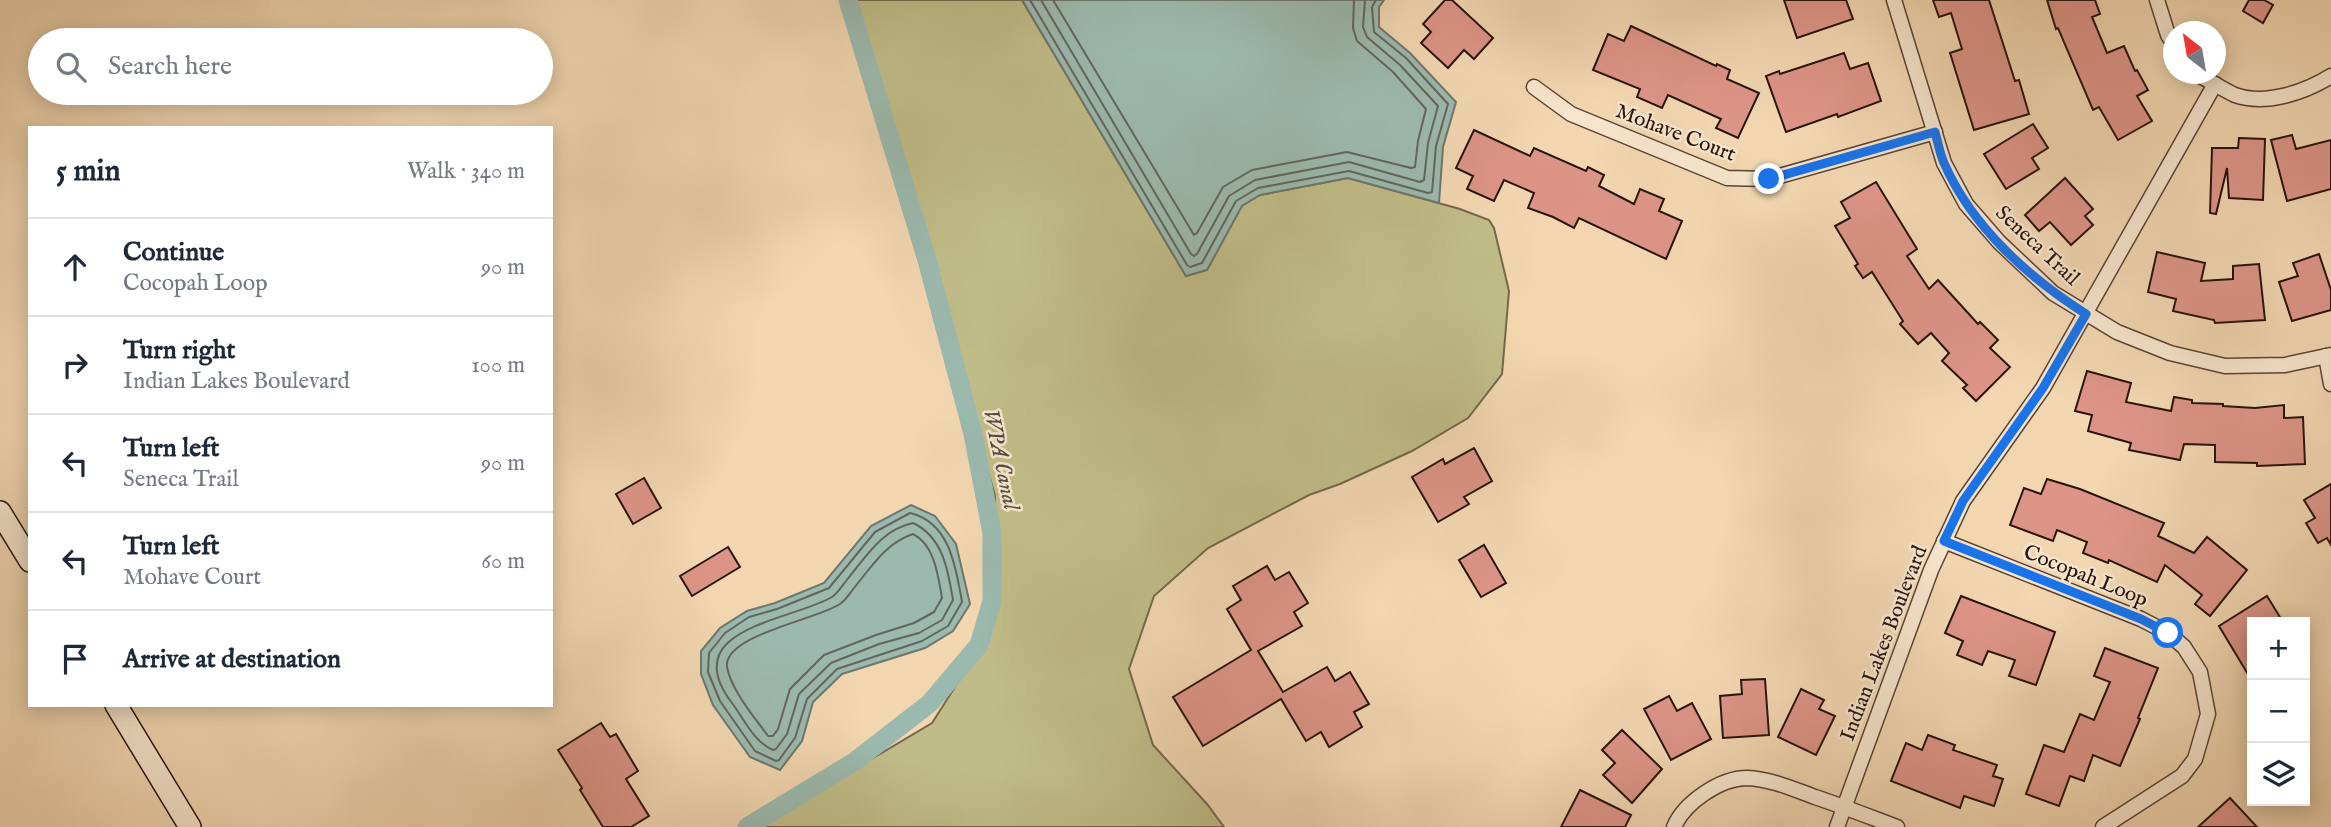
<!DOCTYPE html>
<meta charset="utf-8">
<style>
:root{--surface:#fff;--page:#f2f2f3;--text:#1f2937;--muted:#747a83;--line:#e0e1e3}
body{margin:0;font-family:"IM FELL English",serif;background:var(--page);color:var(--text)}
.controls{position:absolute;right:21px;bottom:21px;display:grid;overflow:hidden;border-radius:0px;box-shadow:0 4px 18px #0003}
.controls button{width:63px;height:63px;display:grid;place-items:center;padding:0;border:0;border-bottom:2px solid var(--line);background:var(--surface);color:var(--text);font:35px sans-serif}
.compass{position:absolute;left:2163px;top:21px;width:63px;height:63px;border-radius:50%;background:var(--surface);box-shadow:0 4px 18px #0003;rotate:329deg}
.stop{position:absolute;width:21px;height:21px;margin:-16px;border:5px solid #1a73e8;border-radius:50%;background:#fff}
.stop.end{background:#1a73e8;border-color:#fff;box-shadow:0 2px 7px #0008}
.list{margin:0;padding:0;list-style:none}
h2{display:flex;justify-content:space-between;align-items:center;height:91px;margin:0;padding:0 28px;font-size:30px}
h2 small{font-size:23px;font-weight:400;color:var(--muted)}
.list li{display:grid;grid-template-columns:46px 1fr auto;gap:21px;align-items:center;box-sizing:border-box;height:98px;padding:0 28px;border-top:2px solid var(--line)}
.list b{display:block;font-size:26px;white-space:nowrap}
.list p{margin:0;font-size:23px;white-space:nowrap;color:var(--muted)}
.list em{font-size:23px;font-style:normal;color:var(--muted)}
.icon{flex:none;width:38px;height:38px;fill:none;stroke:currentColor;stroke-width:2;stroke-linecap:round;stroke-linejoin:round}
.map{position:relative;flex:none;width:2331px;height:827px;overflow:hidden}
.search{position:absolute;background:var(--surface);box-shadow:0 4px 18px #0003;left:28px;top:28px;width:525px;height:77px;display:flex;align-items:center;gap:18px;box-sizing:border-box;padding:0 24px;border-radius:38px;color:var(--muted);font-size:26px}
.panel{position:absolute;background:var(--surface);box-shadow:0 4px 18px #0003;left:28px;top:126px;width:525px;height:581px;border-radius:0px}
.map>svg:first-child{display:block}
.green{fill:#c0bc87;stroke:#74684a;stroke-width:2}
.water{fill:#9bb9ae;stroke:#6d776d;stroke-width:2}
.lines{fill:none;stroke-linecap:round;stroke-linejoin:round}
.shore{stroke:#62665d;stroke-width:2}
.canal{stroke:#9bb9ae;stroke-width:19}
.building{fill:#dc9487;stroke:#29140c;stroke-width:2}
.street-casing{stroke:#5b4435;stroke-width:17}
.secondary-casing{stroke:#29140c;stroke-width:24}
.street{stroke:#f6e4cc;stroke-width:14}
.secondary{stroke:#f6e4cc;stroke-width:21}
.route{stroke:#1a73e8;stroke-width:9}
.labels{text-anchor:middle;stroke-width:5;stroke-linejoin:round;paint-order:stroke}
.street-label{font-size:21px;fill:#29140c;stroke:#f6e4cc}
.water-label{font-size:23px;font-style:italic;fill:#514e45;stroke:#f6e4cc}
</style>
<div class="map">
<svg width="2331" height="827" viewBox="0 0 2331 827">
<rect width="100%" height="100%" fill="#f1d6b0"/>
<filter id="stains"><feTurbulence type="fractalNoise" baseFrequency=".00286" numOctaves="4"/><feColorMatrix values="0 0 0 0 .2 0 0 0 0 .09 0 0 0 0 .02 0 0 0 .5 -.17"/></filter>
<radialGradient id="worn" r=".72"><stop offset=".6" stop-color="#630" stop-opacity="0"/><stop offset="1" stop-color="#630" stop-opacity=".3"/></radialGradient>
<!-- green -->
<path class="green" d="M851 0H1022L1186 276 1207 270 1242 205 1260 195 1348 178 1460 209 1489 220 1494 228 1509 291 1502 374 1468 418 1412 451 1340 484 1309 495 1208 548 1154 596 1129 669 1153 745 1207 804 1224 827H757L932 723 992 629 995 496 905 172Z"/>
<!-- water -->
<g class="water">
<path d="M1022 0H1384L1379 7V27L1410 53 1456 102 1443 147 1439 203 1348 178 1260 195 1242 206 1207 270 1186 276Z"/>
<path d="M911 505 935 516 956 544 970 604 953 631 925 648 842 674 813 702 802 741 780 770 750 757 713 705 701 674V651L720 628 747 611 775 603 824 583 871 526Z"/>
</g>
<g class="lines">
<!-- shore -->
<g class="shore">
<path d="M1030 0 1187 265 1190 267 1202 263 1236 201 1258 188 1349 171 1428 193 1432 192 1436 146 1448 104 1406 58 1374 32 1372 7 1376 0"/>
<path d="M1041 0 1191 254 1194 256 1197 254 1229 196 1255 180 1349 162 1420 182 1424 180 1428 143 1438 106 1400 65 1367 37 1363 27 1365 0"/>
<path d="M1053 0 1194 235 1197 233 1223 187 1252 170 1347 152 1411 168 1415 167 1418 141 1426 109 1393 72 1357 41 1353 28 1354 0"/>
<path d="M910 513C950 522 956 568 962 602L948 626 922 641 837 669 807 699 795 738 779 760 776 761 755 751 720 701 708 672 709 653 725 633 749 617 777 609 829 588 875 532Z"/>
<path d="M913 523C943 537 948 570 953 600L942 620 919 633 879 644 831 663 799 694 787 734 776 749 773 750C754 742 744 719 732 703 675 628 791 621 832 597 838 593 842 586 846 581 865 558 882 529 913 523Z"/>
<path d="M913 534C935 545 938 576 942 598L934 612 914 623 876 635 824 655 790 689 778 729 773 736H768C755 718 731 690 727 667 723 635 819 619 840 604 846 600 850 593 854 588 872 566 886 543 913 534Z"/>
</g>
<!-- canal -->
<path class="canal" d="M747 827 854 762 930 703 979 645 992 601V533L973 434 927 260 848 0"/>
</g>
<!-- building -->
<g class="building">
<path d="M1445 0H1452L1493 38 1474 59 1464 50 1448 68 1421 43 1431 32 1423 24Z"/>
<path d="M1784 0H1846L1853 19 1797 38Z"/>
<path d="M1933 0H1989L2015 81 2019 80 2029 114 1974 130 1950 53 1962 49 1951 13 1939 17Z"/>
<path d="M2047 0H2095L2100 14 2092 17 2107 53 2124 46 2135 71 2137 70 2148 90 2137 96 2152 121 2118 140 2099 107 2093 110 2058 28 2056 29Z"/>
<path d="M2249 0H2264L2273 5 2263 23 2243 11Z"/>
<path d="M1631 26 1716 66 1717 64 1730 70 1727 79 1759 93 1738 138 1716 128 1721 119 1668 95 1662 108 1637 97 1640 89 1593 70 1608 34 1624 41Z"/>
<path d="M1844 53 1850 69 1868 63 1881 101 1838 117 1837 114 1786 132 1766 76 1779 71 1780 74Z"/>
<path d="M2033 124 2048 148 2032 158 2039 169 2006 189 1984 154Z"/>
<path d="M1474 130 1530 156 1534 148 1586 171 1588 167 1604 175 1599 186 1634 204 1640 189 1664 199 1659 211 1682 221 1666 259 1579 218 1574 228 1553 217 1528 208 1534 193 1504 180 1494 201 1467 189 1473 176 1456 168Z"/>
<path d="M2292 135 2296 149 2331 140V189L2287 201 2271 140Z"/>
<path d="M2239 138 2265 139 2263 200 2229 198 2227 168 2216 214 2210 213 2212 148H2238Z"/>
<path d="M2065 178 2093 209 2085 216 2093 225 2071 245 2050 222 2039 231 2025 215Z"/>
<path d="M1876 182 1917 249 1907 256 1929 289 1938 280 1978 324 1980 322 1998 340 1990 348 2010 367 1976 401 1963 388 1967 385 1942 361 1949 353 1931 333 1918 344 1900 324 1903 321 1872 272 1863 278 1855 266 1858 264 1835 226 1850 218 1841 202Z"/>
<path d="M2157 252 2205 263 2201 281 2233 279V266L2259 264 2265 320 2215 323 2214 320 2173 311 2176 299 2148 292Z"/>
<path d="M2319 254 2331 290V310L2292 321 2279 282 2298 276 2293 263Z"/>
<path d="M2087 371 2131 383 2126 402 2171 411 2174 397 2192 400V403L2223 404V406L2255 408 2284 405V418L2303 417 2305 464 2257 466V463L2215 462V445L2184 444 2180 460 2129 450 2131 443 2088 431 2092 415 2075 411Z"/>
<path d="M1474 448 1492 481 1464 497 1469 504 1438 522 1412 477 1443 459 1445 464Z"/>
<path d="M644 478 661 508 633 524 616 494Z"/>
<path d="M2047 479 2080 489 2164 523 2158 536 2194 553 2207 537 2247 570 2210 616 2195 604 2202 595 2165 565 2157 582 2109 560 2108 563 2083 553 2087 542 2057 530 2053 541 2010 525 2024 488 2041 494Z"/>
<path d="M2331 484V545L2327 538 2318 543 2306 523 2315 518 2304 500Z"/>
<path d="M1484 545 1506 583 1481 597 1459 560Z"/>
<path d="M728 547 740 567 692 596 680 576Z"/>
<path d="M1267 566 1275 580 1289 572 1308 603 1294 612 1302 626 1258 651 1283 692 1327 667 1335 681 1350 672 1369 704 1354 712 1362 727 1329 747 1321 732 1306 741 1281 699 1203 746 1173 697 1251 650 1227 609 1241 600 1233 586Z"/>
<path d="M1961 596 2055 632 2036 685 2009 676 2015 660 1988 651 1982 665 1957 655 1963 641 1945 633Z"/>
<path d="M2267 596 2283 622H2252V681L2219 626Z"/>
<path d="M2105 648 2158 668 2138 718 2140 719 2120 766 2093 755 2084 781 2070 776 2059 806 2026 794 2044 745 2064 752 2080 714 2094 720 2110 682 2094 676Z"/>
<path d="M1765 679 1769 735 1723 738 1720 696 1742 694 1741 680Z"/>
<path d="M1801 689 1824 700 1819 709 1835 716 1816 755 1778 737Z"/>
<path d="M1669 696 1677 711 1692 703 1711 739 1671 760 1644 709Z"/>
<path d="M601 723 610 737 616 734 638 771 626 779 649 816 631 827H603L580 790 582 788 558 750Z"/>
<path d="M1622 730 1662 769 1632 803 1603 775 1615 763 1602 750Z"/>
<path d="M1928 735 1955 745 1953 750 1997 765 1993 776 2003 779 1994 806 1964 796 1960 808 1891 781 1906 743 1922 750Z"/>
<path d="M1580 790 1631 815 1625 827H1561Z"/>
<path d="M2230 798 2257 827H2198Z"/>
</g>
<g class="lines">
<defs>
<g id="street">
<path d="M1894 0 1944 163 1966 204 1999 242 2053 293 2117 332 2170 353 2225 366 2285 365 2331 355"/>
<path d="M2157 0 2168 35 2174 44"/>
<path d="M2196 74C2209 80 2222 89 2235 95 2266 106 2305 92 2331 76"/>
<path d="M1534 87 1571 114 1727 178 1769 179 1935 132"/>
<path d="M2326 356 2331 384"/>
<path d="M1944 541 2141 619 2168 633 2184 647 2200 672 2208 714 2195 759 2182 776 2103 827"/>
<path d="M1674 827C1684 803 1720 778 1747 778 1771 779 1793 789 1815 797 1842 806 1870 817 1897 827"/>
<path d="M1837 827 1931 570 1963 501 2043 388 2215 84"/>
</g>
<g id="secondary">
<path d="M0 512 30 561"/>
<path d="M116 705 190 827"/>
</g>
</defs>
<!-- street casing -->
<use href="#street" class="street-casing"/>
<!-- secondary casing -->
<use href="#secondary" class="secondary-casing"/>
<!-- street -->
<use href="#street" class="street"/>
<!-- secondary -->
<use href="#secondary" class="secondary"/>
</g>
<g class="lines">
<!-- route -->
<path class="route" d="M1769 179 1935 132C1938 143 1940 154 1944 163 1972 227 2029 278 2086 314L2043 388 1963 501 1944 541 2141 619 2168 633"/>
</g>
<g class="labels">
<!-- street labels -->
<g class="street-label">
<text transform="translate(1676 132) rotate(21)" y="7">Mohave Court</text>
<text transform="translate(2038 245) rotate(43)" y="7">Seneca Trail</text>
<text transform="translate(2086 575) rotate(22)" y="7">Cocopah Loop</text>
<text transform="translate(1883 643) rotate(-69)" y="7">Indian Lakes Boulevard</text>
</g>
<!-- water labels -->
<g class="water-label">
<text transform="translate(1002 459) rotate(78)" y="8">WPA Canal</text>
</g>
</g>
<rect width="100%" height="100%" filter="url(#stains)"/>
<rect width="100%" height="100%" fill="url(#worn)"/>
</svg>
<div class="controls">
<button>+</button>
<button>−</button>
<button><svg class="icon" aria-label="layers" viewBox="0 0 24 24"><path d="M12 4l9 5-9 5-9-5zM3 14l9 5 9-5"/></svg></button>
</div>
<svg class="compass" viewBox="-18 -18 36 36"><path d="M0-13l5 13h-10z" fill="#e53935"/><path d="M0 13l5-13h-10z" fill="#747a83"/></svg>
<div class="stop" style="left:2168px;top:633px"></div>
<div class="stop end" style="left:1769px;top:179px"></div>
<div class="search"><svg class="icon" aria-label="search" viewBox="0 0 24 24"><circle cx="10" cy="10" r="6"/><path d="M15 15l6 6"/></svg>Search here</div>
<section class="panel">
<h2>5 min<small>Walk · 340 m</small></h2>
<ul class="list">
<li><svg class="icon" aria-label="ahead" viewBox="0 0 24 24"><path d="M12 20V5M6 11l6-6 6 6"/></svg><div><b>Continue</b><p>Cocopah Loop</p></div><em>90 m</em></li>
<li><svg class="icon" aria-label="right" viewBox="0 0 24 24"><path d="M7 20v-9h11M14 6l5 5-5 5"/></svg><div><b>Turn right</b><p>Indian Lakes Boulevard</p></div><em>100 m</em></li>
<li><svg class="icon" aria-label="left" viewBox="0 0 24 24"><path d="M17 20v-9H6M10 6l-5 5 5 5"/></svg><div><b>Turn left</b><p>Seneca Trail</p></div><em>90 m</em></li>
<li><svg class="icon" aria-label="left" viewBox="0 0 24 24"><path d="M17 20v-9H6M10 6l-5 5 5 5"/></svg><div><b>Turn left</b><p>Mohave Court</p></div><em>60 m</em></li>
<li><svg class="icon" aria-label="arrive" viewBox="0 0 24 24"><path d="M6 21V4h12l-3 4 3 4H6"/></svg><div><b>Arrive at destination</b></div></li>
</ul>
</section>
</div>
